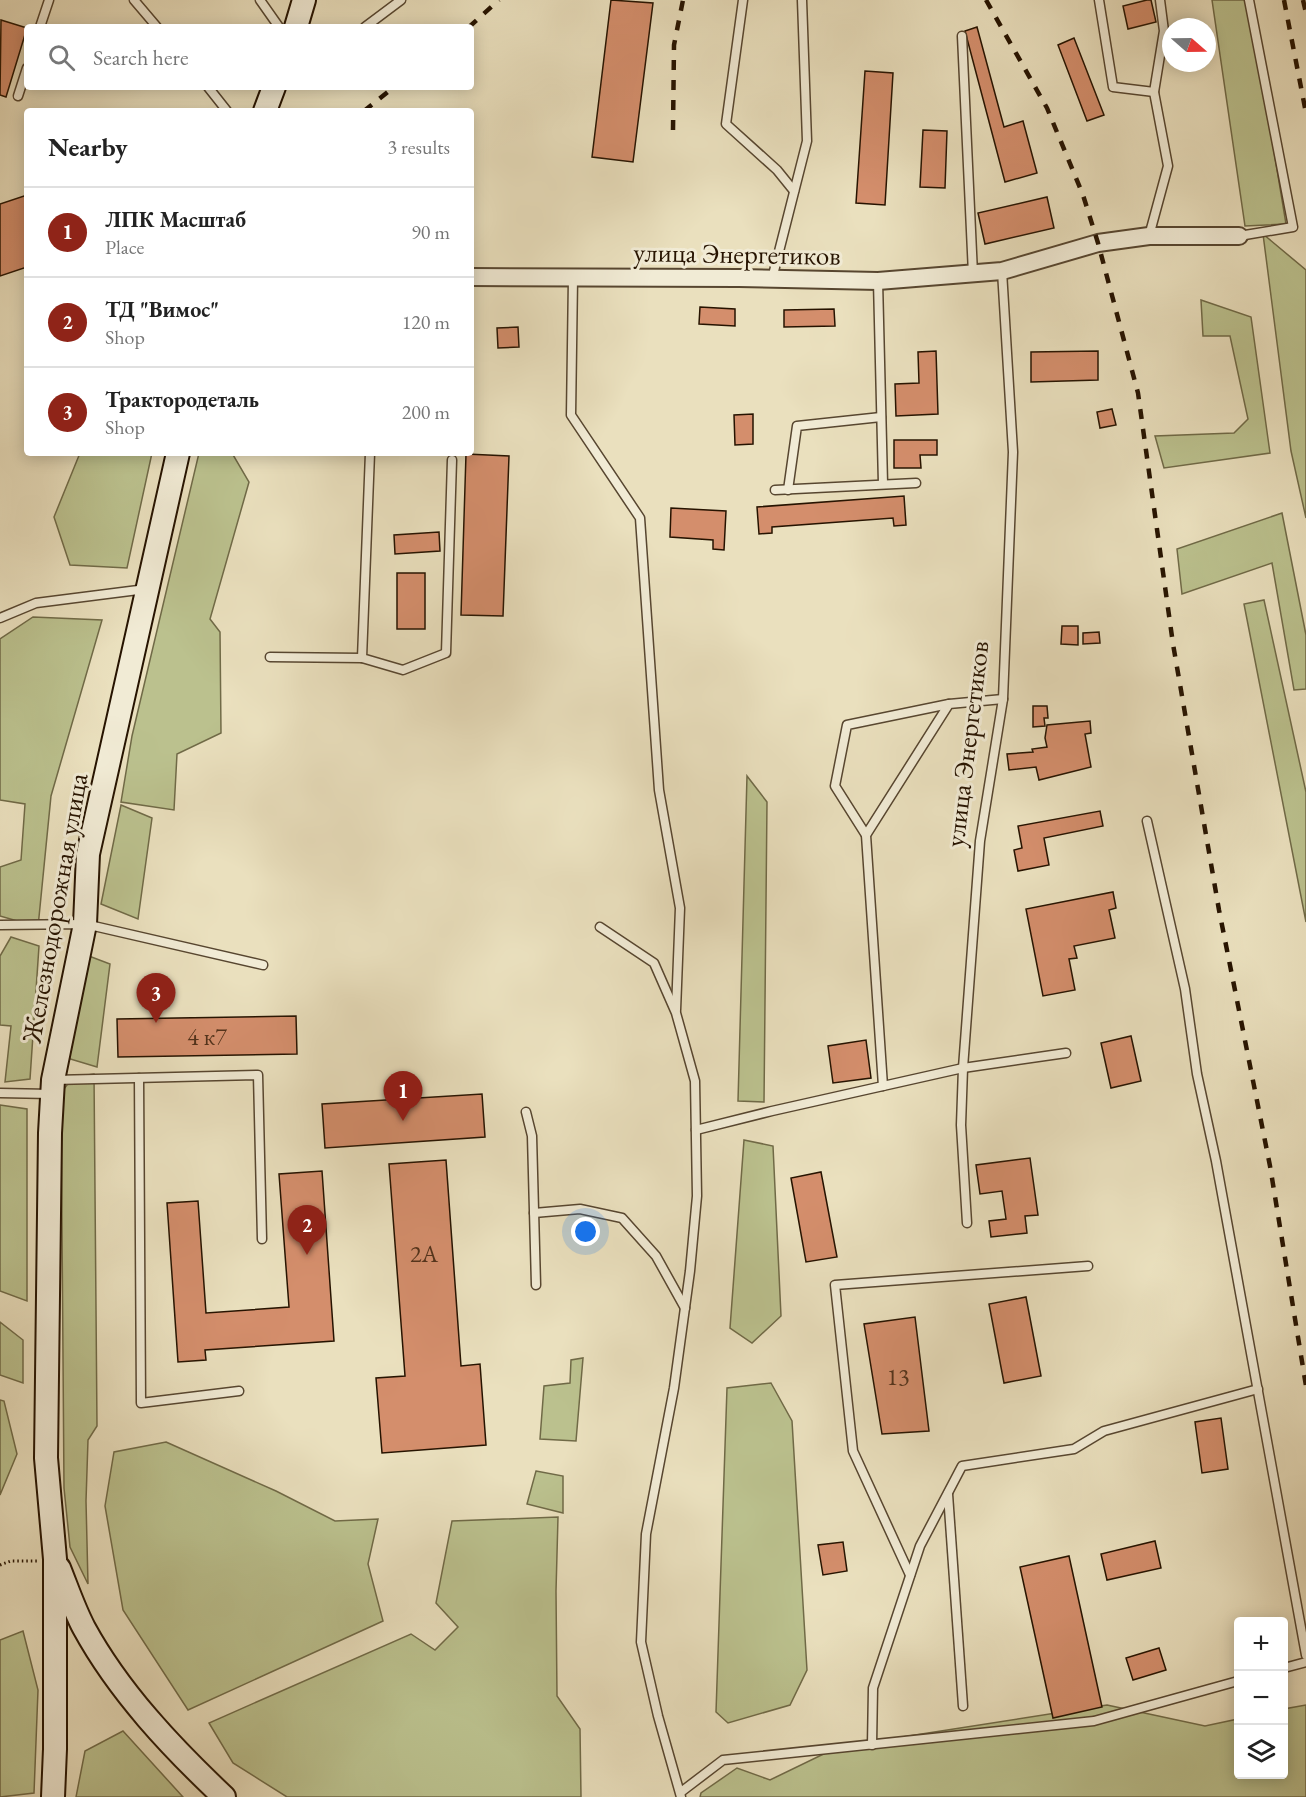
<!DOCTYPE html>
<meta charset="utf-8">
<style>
:root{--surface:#fff;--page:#f2f2f2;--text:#222;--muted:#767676;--line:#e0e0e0;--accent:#8f2418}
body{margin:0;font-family:"EB Garamond",serif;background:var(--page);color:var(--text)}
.controls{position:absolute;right:18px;bottom:18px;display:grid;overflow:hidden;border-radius:6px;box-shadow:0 3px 15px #0003}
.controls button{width:54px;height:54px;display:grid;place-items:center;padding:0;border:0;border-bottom:2px solid var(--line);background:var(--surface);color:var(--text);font:30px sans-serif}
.compass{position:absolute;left:1162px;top:18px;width:54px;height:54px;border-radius:50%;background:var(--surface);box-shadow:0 3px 15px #0003;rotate:110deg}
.you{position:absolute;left:586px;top:1232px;width:21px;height:21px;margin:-15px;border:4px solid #fff;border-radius:50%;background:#1a73e8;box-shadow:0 0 0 9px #1a73e833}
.badge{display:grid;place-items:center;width:39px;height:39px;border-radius:50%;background:var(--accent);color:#fff;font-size:20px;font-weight:700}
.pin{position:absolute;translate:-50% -50px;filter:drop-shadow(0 2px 3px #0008)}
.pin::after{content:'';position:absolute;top:32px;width:21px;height:18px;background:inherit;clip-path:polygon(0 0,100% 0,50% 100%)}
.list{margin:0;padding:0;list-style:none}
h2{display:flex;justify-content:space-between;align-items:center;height:78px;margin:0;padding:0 24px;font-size:26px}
h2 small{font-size:20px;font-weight:400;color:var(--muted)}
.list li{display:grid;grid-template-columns:39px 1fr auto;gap:18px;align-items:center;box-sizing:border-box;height:90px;padding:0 24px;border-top:2px solid var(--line)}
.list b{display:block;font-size:22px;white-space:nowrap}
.list p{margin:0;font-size:20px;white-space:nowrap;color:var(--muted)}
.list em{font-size:20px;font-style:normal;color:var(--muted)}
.icon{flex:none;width:33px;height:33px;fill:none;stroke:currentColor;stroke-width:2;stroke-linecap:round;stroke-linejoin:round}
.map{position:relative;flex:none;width:1306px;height:1797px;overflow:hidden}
.search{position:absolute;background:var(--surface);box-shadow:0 3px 15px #0003;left:24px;top:24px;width:450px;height:66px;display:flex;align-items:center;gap:15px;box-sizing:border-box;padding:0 21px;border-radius:6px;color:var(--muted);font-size:22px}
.panel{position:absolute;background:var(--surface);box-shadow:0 3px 15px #0003;left:24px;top:108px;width:450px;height:348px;border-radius:6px}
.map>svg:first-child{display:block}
.green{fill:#bbc18e;stroke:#706a47;stroke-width:1.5}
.building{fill:#d48e6c;stroke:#261300;stroke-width:1.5}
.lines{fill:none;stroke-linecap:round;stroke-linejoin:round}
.lane-casing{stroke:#574630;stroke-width:11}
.street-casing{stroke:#574630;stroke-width:20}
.secondary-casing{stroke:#261300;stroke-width:26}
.path{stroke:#261300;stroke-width:3;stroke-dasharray:1.5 3;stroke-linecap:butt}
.lane{stroke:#f1ebd5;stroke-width:8}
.street{stroke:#f1ebd5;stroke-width:16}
.secondary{stroke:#f1ebd5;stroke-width:22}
.rail{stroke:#261300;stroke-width:4.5;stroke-dasharray:10 10;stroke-linecap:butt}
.labels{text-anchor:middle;stroke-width:6;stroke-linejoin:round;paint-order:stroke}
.number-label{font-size:24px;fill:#52321b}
.street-label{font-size:27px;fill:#261300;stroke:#f1ebd5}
</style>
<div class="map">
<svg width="1306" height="1797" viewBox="0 0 1306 1797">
<rect width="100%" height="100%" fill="#eae0be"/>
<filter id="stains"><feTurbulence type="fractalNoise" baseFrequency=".00333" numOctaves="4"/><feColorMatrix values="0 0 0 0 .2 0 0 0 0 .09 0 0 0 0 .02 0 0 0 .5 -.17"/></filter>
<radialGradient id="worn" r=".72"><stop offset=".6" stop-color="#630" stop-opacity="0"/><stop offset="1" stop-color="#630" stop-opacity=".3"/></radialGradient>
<!-- green -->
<g class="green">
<path d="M1212 0H1249L1286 224 1245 226Z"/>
<path d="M1263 234 1306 270V518L1291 451Z"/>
<path d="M1201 300 1251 317 1270 453 1164 468 1155 436 1234 433 1248 419 1230 336H1203Z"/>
<path d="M80 453H152L127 568 70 565 54 517Z"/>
<path d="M199 453H232L249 482 210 619 220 632 221 733 177 754 174 810 121 802 132 736Z"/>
<path d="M1282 513 1306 635V689L1294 690 1272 563 1182 594 1177 549Z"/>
<path d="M1264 600 1306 792V922L1244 604Z"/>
<path d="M33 617 102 620 51 796 38 927 0 916V867L21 860 25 804 0 800V639Z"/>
<path d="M747 776 767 802 764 1102 738 1101Z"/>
<path d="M121 805 152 818 138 919 101 904Z"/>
<path d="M11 937 39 946 30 1079 5 1082 11 1026 0 1025V956Z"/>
<path d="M81 953 110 964 97 1067 67 1058Z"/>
<path d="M94 1074 97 1426 88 1440 86 1501 88 1584 70 1547 64 1488 61 1094C69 1079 76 1076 94 1074Z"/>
<path d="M0 1105 27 1109V1301L0 1291Z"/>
<path d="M744 1140 773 1146 781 1316 752 1343 730 1328Z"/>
<path d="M0 1322 23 1340V1383L0 1375Z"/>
<path d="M583 1358 576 1441 540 1439 544 1386 570 1383 571 1360Z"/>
<path d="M771 1383 792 1421 807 1670 790 1705 728 1723 716 1712 727 1388Z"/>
<path d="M0 1400 4 1401 17 1454 0 1495Z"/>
<path d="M166 1442 276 1491 335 1521 378 1519 368 1564 383 1621 188 1710 123 1610 105 1506 114 1452Z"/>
<path d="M536 1471 563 1476V1513L527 1504Z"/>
<path d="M558 1517 556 1591 557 1696 580 1729 581 1797H287L233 1763 209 1723 411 1634 435 1650 458 1627 436 1603 452 1521Z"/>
<path d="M23 1631 38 1690 34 1793 0 1797V1640Z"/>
<path d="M1107 1705 1205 1726 1238 1719V1774H1284V1709L1306 1705V1797H700L701 1793 737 1768 770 1780 838 1747Z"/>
<path d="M123 1731 183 1797H76L85 1751Z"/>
</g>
<!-- building -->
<g class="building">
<path d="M611 0 653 3 633 162 592 157Z"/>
<path d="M1147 0H1151L1156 22 1128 29 1123 6Z"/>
<path d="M1 20 27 28 6 97 0 95Z"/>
<path d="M977 27 1004 127 1023 121 1037 173 1005 182 965 31Z"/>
<path d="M1074 38 1104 115 1087 121 1058 45Z"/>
<path d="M865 71 893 73 885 205 856 203Z"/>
<path d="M923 130 947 131 945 188 920 187Z"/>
<path d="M27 195V267L0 276V204Z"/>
<path d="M1047 197 1054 228 985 244 978 213Z"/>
<path d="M700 307 735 309V326L699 324Z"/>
<path d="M834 309 835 326 784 327V310Z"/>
<path d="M518 327 519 347 498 348 497 328Z"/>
<path d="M936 351 938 414 896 416 895 384 919 383 918 352Z"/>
<path d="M1098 351V380L1031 382V352Z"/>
<path d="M1112 409 1116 425 1100 428 1097 412Z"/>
<path d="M753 414V444L735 445 734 415Z"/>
<path d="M894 440H937V455H920L921 468H894Z"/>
<path d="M466 454 509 456 503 616 461 615Z"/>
<path d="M904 496 906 525 894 526 893 518 772 527V533L759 534 757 507Z"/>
<path d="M671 508 726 511 724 550 713 549V540L670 537Z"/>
<path d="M439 532 440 551 395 554 394 535Z"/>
<rect x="397" y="573" width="28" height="56"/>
<path d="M1062 626H1078V645L1061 644Z"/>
<path d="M1099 632 1100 643 1083 644V633Z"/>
<path d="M1033 706H1047L1048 718H1044L1045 726 1033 727Z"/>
<path d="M1090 721 1091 733 1085 734 1091 767 1039 780 1036 767 1009 770 1007 754 1033 752 1032 749 1047 747 1045 738 1047 725Z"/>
<path d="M1100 811 1103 826 1044 838 1049 865 1018 871 1014 850 1022 848 1018 826Z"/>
<path d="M1113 892 1116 908 1109 910 1115 938 1074 946 1077 958 1069 959 1075 990 1043 996 1026 909Z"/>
<path d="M296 1016 297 1054 118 1057 117 1019Z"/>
<path d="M1131 1036 1141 1081 1111 1088 1101 1043Z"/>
<path d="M866 1040 871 1078 833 1083 828 1046Z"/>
<path d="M482 1094 485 1137 325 1148 322 1104Z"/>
<path d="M1030 1158 1038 1215 1025 1216 1027 1233 991 1237 989 1221 1006 1219 1002 1191 980 1194 976 1165Z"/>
<path d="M446 1160 461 1366 480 1364 486 1445 382 1453 376 1378 405 1376 389 1164Z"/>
<path d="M322 1171 334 1341 205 1350 206 1360 178 1362 167 1203 198 1201 206 1313 289 1307 279 1174Z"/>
<path d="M821 1172 837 1257 806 1262 791 1178Z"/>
<path d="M1026 1297 1041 1376 1004 1383 989 1304Z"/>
<path d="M915 1317 929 1431 882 1434 864 1324Z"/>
<path d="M1221 1418 1228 1469 1202 1473 1195 1422Z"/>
<path d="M1155 1541 1161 1568 1107 1580 1101 1554Z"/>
<path d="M843 1542 847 1571 823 1575 818 1545Z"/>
<path d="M1069 1556 1102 1707 1053 1718 1020 1567Z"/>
<path d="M1159 1648 1166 1670 1133 1680 1126 1658Z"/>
</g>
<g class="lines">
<defs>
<g id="lane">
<path d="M134 0 157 27"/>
<path d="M260 0 279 27"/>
<path d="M743 0 726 124 777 170 794 191"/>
<path d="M1099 0 1113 87 1154 92"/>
<path d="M40 27 49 0"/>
<path d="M365 27 401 0"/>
<path d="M962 36 973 274"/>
<path d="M208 87 227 111"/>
<path d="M18 96 27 68"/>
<path d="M1149 236 1168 166 1154 92 1164 31 1160 0"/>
<path d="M1239 236 1293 227 1249 0"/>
<path d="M573 278 571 415 640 518 659 790 680 908 676 1010"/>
<path d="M772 279 807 141 802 0"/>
<path d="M878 281 883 484"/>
<path d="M370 453 362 658 403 670 446 653 452 460"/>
<path d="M775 490 916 483"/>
<path d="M788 490 797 426 881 417"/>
<path d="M0 618 36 603 146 589"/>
<path d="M270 657 362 658"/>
<path d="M1147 821 1185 989 1197 1074 1216 1161 1306 1655"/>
<path d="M866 835 835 786 847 725 949 704"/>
<path d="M0 925 85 924 263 965"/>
<path d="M600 927 654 963 676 1013 695 1081 697 1196 690 1271 674 1388 646 1534 641 1642 658 1716 681 1797"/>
<path d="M139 1078 141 1403 239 1391"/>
<path d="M54 1080 258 1075 262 1239"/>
<path d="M883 1086 866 835 949 704 1003 699"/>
<path d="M0 1093 51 1094"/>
<path d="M526 1112 532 1136 536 1285"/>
<path d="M696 1130 772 1111 963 1068 1066 1053"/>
<path d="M534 1213 580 1209 622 1218 656 1256 685 1308"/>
<path d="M967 1223 961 1125 963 1068 980 841 1003 699 1013 452 1002 271"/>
<path d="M948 1494 963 1706"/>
<path d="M910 1575 853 1451 835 1285 1088 1266"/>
<path d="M1284 1668 1306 1662"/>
<path d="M872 1745 873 1688 920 1546 962 1466 1074 1449 1104 1431 1258 1389"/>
<path d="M681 1792 723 1760 1094 1721 1238 1681"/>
</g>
<path id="street" d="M471 277 739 278 878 281 1002 271 1098 243 1149 236H1239"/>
<g id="secondary">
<path d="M296 27 304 0"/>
<path d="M265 111 274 87"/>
<path d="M59 1568C67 1588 74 1609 84 1628 119 1692 171 1747 224 1797"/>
<path d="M53 1797 55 1749V1559L46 1458 50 1133 53 1080 85 924 88 854 178 453"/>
</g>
</defs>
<!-- lane casing -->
<use href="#lane" class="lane-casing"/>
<!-- street casing -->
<use href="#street" class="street-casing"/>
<!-- secondary casing -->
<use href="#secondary" class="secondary-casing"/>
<!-- path -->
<path class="path" d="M0 1565 11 1561H38"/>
<!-- lane -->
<use href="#lane" class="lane"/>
<!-- street -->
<use href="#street" class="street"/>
<!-- secondary -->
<use href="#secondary" class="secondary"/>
<!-- rail -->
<g class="rail">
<path d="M986 0 1047 108 1083 195 1098 243 1138 393 1173 644 1219 910 1270 1166 1306 1386"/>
<path d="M1284 0 1306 113"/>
<path d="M1303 0 1306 13"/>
<path d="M469 27 499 0"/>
<path d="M364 111 394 87"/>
<path d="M673 130 674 45 683 0"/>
</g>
</g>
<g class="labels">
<!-- number labels -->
<g class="number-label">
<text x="207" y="1045">4 к7</text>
<text x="424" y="1262">2А</text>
<text x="898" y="1385">13</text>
</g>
<!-- street labels -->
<g class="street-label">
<text transform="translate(737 254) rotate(1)" y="9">улица Энергетиков</text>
<text transform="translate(967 744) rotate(-83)" y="9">улица Энергетиков</text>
<text transform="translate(55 908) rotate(-80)" y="9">Железнодорожная улица</text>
</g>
</g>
<rect width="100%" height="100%" filter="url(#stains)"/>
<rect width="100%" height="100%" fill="url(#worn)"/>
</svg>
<div class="controls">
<button>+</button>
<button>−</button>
<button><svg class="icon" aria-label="layers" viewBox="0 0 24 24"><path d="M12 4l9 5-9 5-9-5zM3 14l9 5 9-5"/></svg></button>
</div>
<svg class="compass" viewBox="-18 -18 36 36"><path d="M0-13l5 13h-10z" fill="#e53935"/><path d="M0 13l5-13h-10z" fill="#767676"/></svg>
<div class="you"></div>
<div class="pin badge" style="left:403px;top:1121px">1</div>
<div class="pin badge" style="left:307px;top:1255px">2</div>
<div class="pin badge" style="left:156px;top:1023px">3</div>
<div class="search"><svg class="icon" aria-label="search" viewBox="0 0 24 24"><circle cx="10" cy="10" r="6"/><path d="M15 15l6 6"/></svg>Search here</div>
<section class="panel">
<h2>Nearby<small>3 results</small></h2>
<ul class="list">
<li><span class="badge">1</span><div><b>ЛПК Масштаб</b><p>Place</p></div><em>90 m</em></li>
<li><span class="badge">2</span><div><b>ТД &quot;Вимос&quot;</b><p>Shop</p></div><em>120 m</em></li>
<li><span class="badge">3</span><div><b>Трактородеталь</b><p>Shop</p></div><em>200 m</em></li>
</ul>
</section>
</div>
